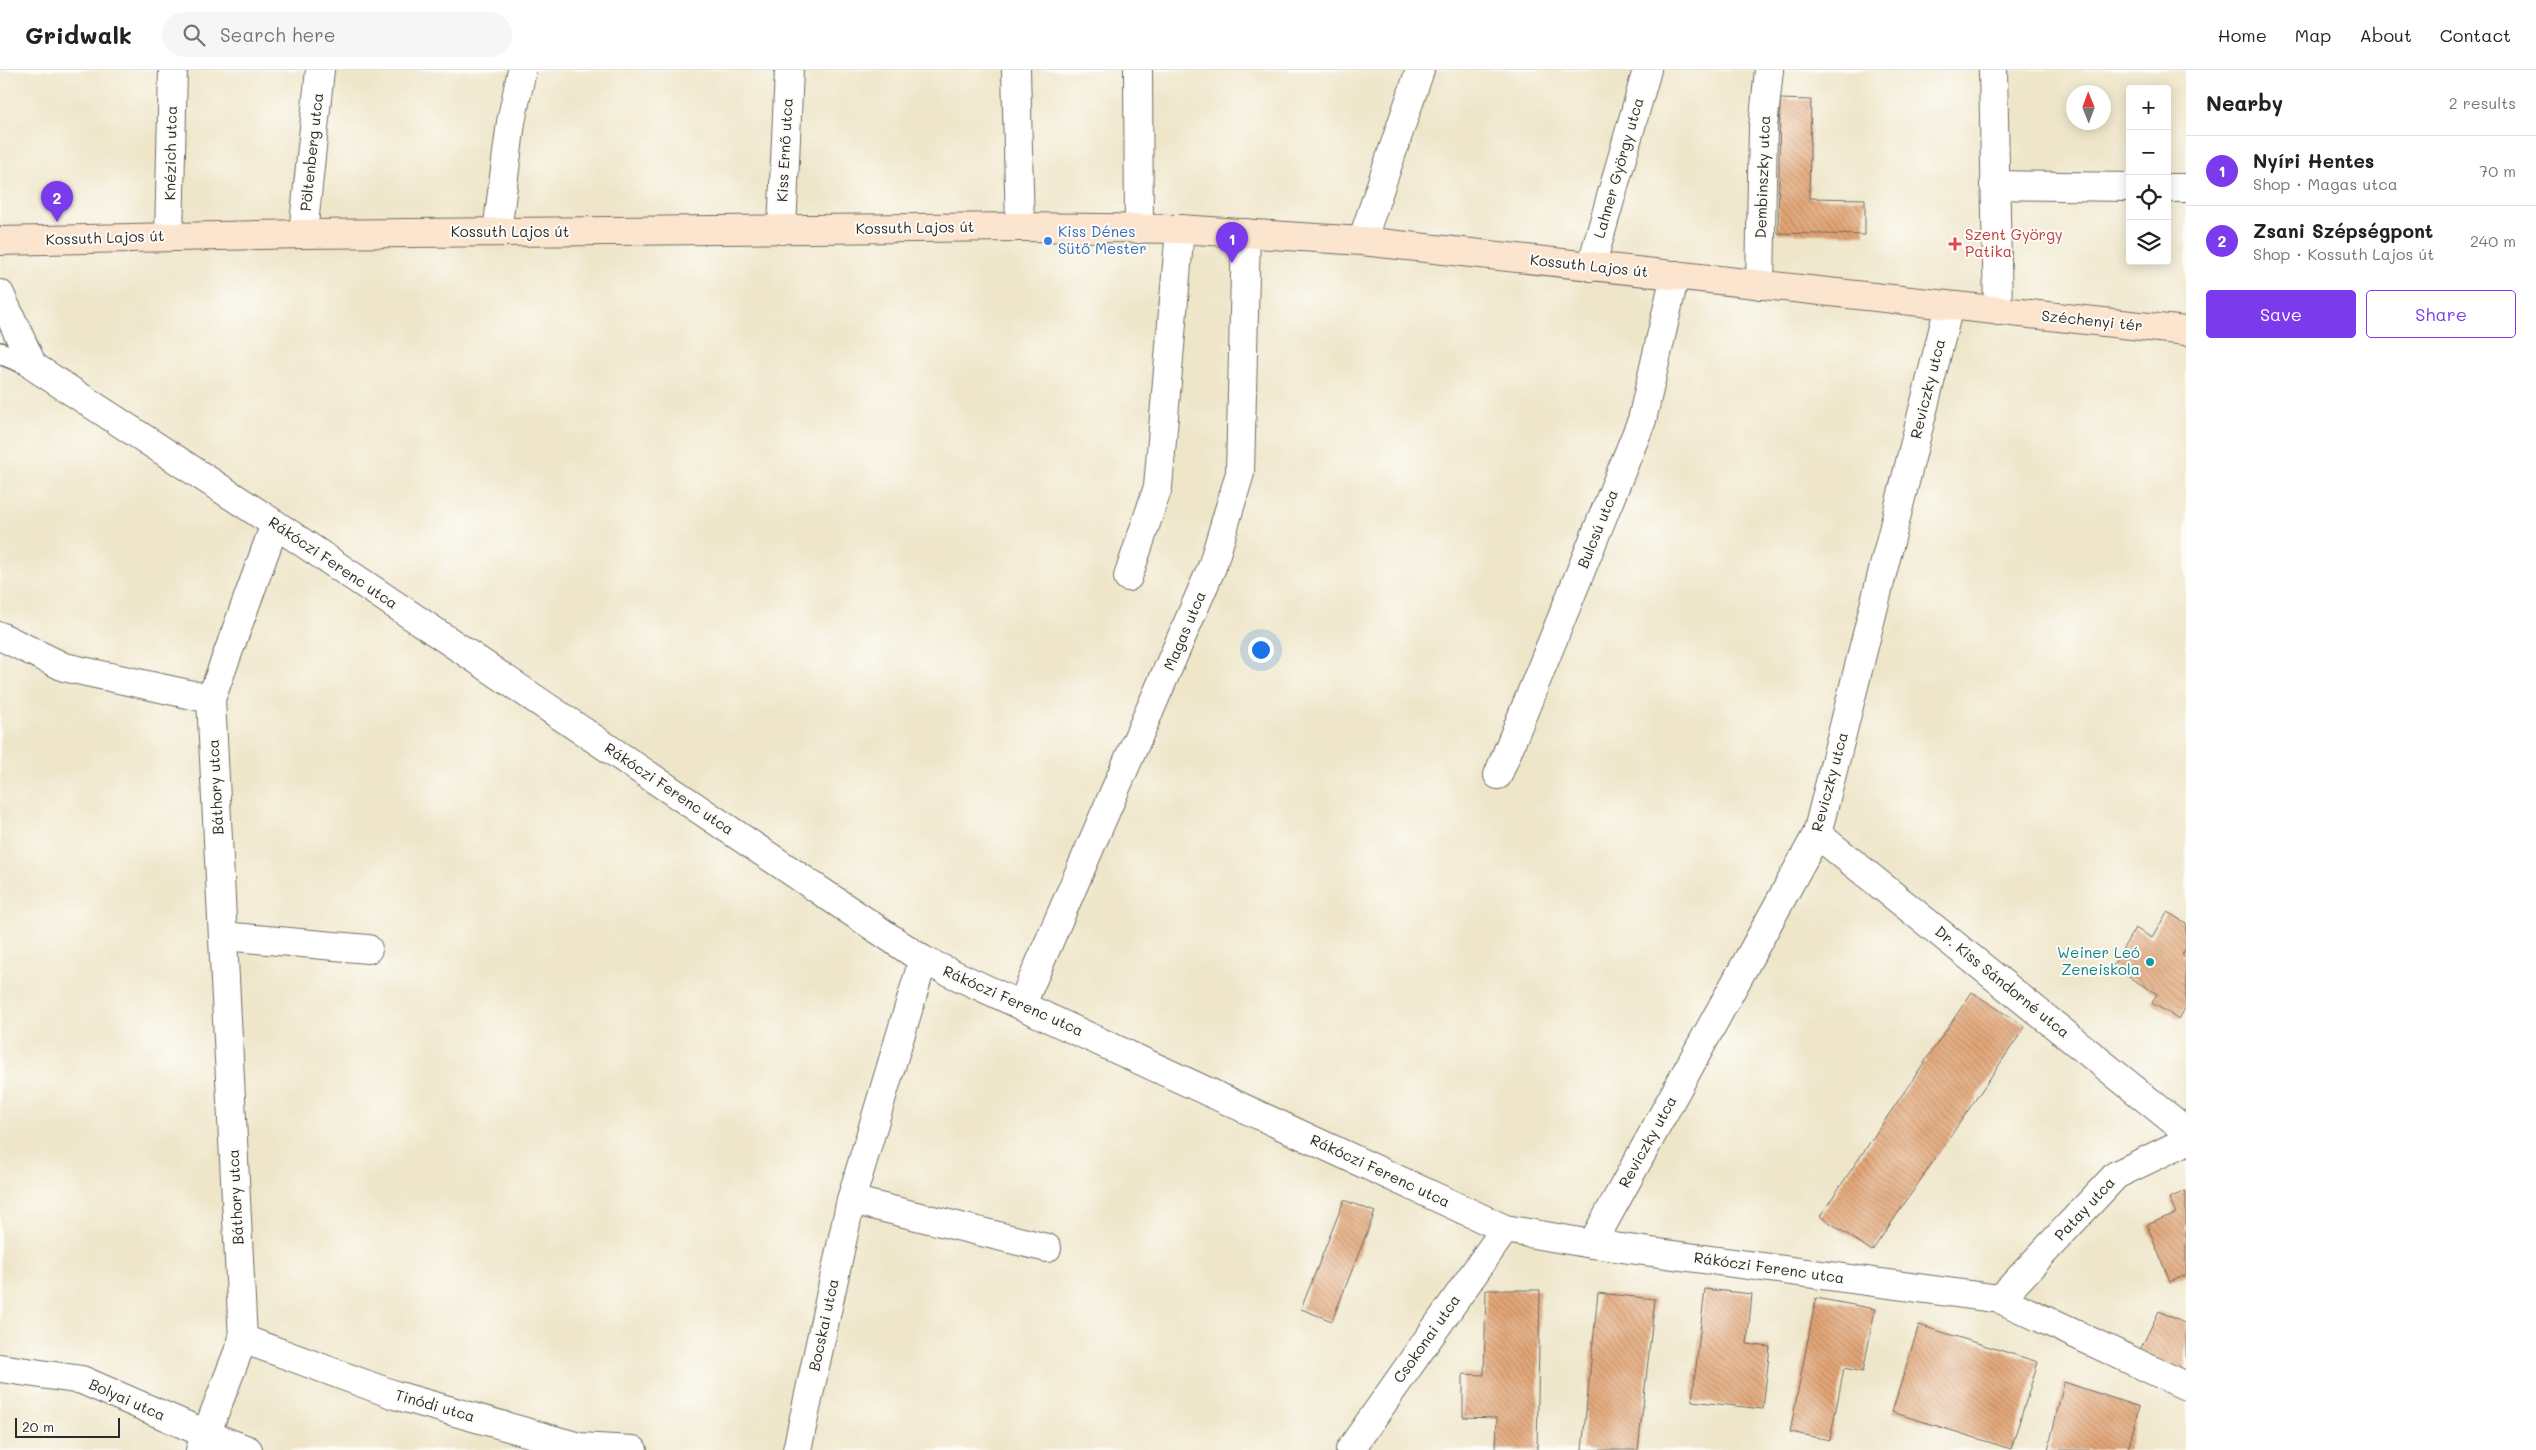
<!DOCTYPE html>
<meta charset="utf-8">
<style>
:root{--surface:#fff;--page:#f6f6f6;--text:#222;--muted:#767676;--line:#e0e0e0;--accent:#7c3aed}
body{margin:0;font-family:Mali,sans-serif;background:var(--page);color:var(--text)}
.controls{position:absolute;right:15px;top:15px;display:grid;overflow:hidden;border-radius:5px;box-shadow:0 2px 12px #0003}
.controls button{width:45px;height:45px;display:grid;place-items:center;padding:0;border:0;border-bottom:1px solid var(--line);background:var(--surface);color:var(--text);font:25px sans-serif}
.compass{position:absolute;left:2066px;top:15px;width:45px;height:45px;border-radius:50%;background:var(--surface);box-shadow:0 2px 12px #0003;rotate:359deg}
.scale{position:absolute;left:15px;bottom:12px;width:105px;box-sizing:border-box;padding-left:5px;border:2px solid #2b2b2b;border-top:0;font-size:14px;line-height:18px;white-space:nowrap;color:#2b2b2b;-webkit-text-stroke:4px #fdfcf7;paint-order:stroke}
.you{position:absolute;left:1260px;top:579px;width:18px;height:18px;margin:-12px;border:4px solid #fff;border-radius:50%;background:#1a73e8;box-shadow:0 0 0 8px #1a73e833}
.badge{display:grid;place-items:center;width:32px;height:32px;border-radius:50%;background:var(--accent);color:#fff;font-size:16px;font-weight:700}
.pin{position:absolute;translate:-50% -41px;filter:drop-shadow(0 1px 2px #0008)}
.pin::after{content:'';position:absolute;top:26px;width:18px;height:15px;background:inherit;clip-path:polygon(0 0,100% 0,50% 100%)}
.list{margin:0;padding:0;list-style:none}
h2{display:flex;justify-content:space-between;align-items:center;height:65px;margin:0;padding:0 20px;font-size:21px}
h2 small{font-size:16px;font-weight:400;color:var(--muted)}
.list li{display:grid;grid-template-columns:32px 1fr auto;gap:15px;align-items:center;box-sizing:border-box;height:70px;padding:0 20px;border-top:1px solid var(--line)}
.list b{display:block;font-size:19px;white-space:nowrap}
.list p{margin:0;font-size:16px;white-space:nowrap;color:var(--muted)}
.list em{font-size:16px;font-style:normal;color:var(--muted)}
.actions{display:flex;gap:10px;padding:15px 20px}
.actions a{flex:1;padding:11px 0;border:1px solid var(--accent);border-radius:5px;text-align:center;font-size:18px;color:var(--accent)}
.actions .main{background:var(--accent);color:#fff}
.icon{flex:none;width:28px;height:28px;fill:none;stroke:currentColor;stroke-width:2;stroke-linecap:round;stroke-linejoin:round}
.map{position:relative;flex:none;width:2186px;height:1380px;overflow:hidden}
header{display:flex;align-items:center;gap:30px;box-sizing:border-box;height:70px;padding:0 25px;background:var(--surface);border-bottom:1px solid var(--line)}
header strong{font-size:24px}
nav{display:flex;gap:28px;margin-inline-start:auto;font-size:18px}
.search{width:350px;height:45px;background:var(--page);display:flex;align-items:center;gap:12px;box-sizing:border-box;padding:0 18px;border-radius:28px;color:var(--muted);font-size:19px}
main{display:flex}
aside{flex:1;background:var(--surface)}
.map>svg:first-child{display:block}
.building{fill:url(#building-back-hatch)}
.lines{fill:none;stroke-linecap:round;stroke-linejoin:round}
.service-casing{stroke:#706c63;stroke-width:24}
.minor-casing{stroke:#706c63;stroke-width:30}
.secondary-casing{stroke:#706c63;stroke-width:30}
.service{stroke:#fff;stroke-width:21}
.minor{stroke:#fff;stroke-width:28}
.secondary{stroke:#fce5cf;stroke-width:28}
.shop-dot{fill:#3f7fe0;stroke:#fdfcf7;stroke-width:2}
.health-dot{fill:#e0444e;stroke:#fdfcf7;stroke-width:2}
.culture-dot{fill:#0f9aa8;stroke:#fdfcf7;stroke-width:2}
.labels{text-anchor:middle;stroke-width:4;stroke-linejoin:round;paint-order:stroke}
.street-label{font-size:15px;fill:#2b2b2b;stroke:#fdfcf7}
.shop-label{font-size:15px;fill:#366cbe;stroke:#fdfcf7;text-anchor:start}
.health-label{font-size:15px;fill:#be3a42;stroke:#fdfcf7;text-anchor:start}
.culture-label{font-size:15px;fill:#0d838f;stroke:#fdfcf7;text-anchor:end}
</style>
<header>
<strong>Gridwalk</strong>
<div class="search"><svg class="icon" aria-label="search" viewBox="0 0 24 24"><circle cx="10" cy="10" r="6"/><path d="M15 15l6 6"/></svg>Search here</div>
<nav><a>Home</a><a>Map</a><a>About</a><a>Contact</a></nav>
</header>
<main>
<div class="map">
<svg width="2186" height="1380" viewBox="0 0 2186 1380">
<defs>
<pattern id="building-back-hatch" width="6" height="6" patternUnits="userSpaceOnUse" patternTransform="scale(1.25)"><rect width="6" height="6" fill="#e2a576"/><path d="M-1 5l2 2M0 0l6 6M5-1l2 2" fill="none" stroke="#b78761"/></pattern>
</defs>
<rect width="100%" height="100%" fill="#fdfcf7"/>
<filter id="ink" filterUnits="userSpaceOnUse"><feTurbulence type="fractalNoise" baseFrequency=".02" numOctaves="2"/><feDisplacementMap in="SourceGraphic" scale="10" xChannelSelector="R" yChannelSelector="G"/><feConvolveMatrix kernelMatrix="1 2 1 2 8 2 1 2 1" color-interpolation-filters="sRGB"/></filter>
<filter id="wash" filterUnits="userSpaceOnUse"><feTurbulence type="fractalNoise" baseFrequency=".0096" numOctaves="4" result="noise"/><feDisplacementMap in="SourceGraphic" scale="20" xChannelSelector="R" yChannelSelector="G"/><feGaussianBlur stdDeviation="1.12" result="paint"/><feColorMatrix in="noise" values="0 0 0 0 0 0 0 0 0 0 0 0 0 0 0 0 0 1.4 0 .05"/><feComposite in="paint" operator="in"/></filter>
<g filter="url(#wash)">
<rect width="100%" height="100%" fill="#efe6ca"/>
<g id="blocks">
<!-- building -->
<g class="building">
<path d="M1780 29 1811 30 1809 128 1865 129V165L1778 163Z"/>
<path d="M2167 842 2186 853V878L2182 885 2186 888V937L2179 949 2152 933 2157 924 2112 897 2135 858 2152 868Z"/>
<path d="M1972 922 2025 957 1872 1181 1820 1146Z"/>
<path d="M2186 1121V1205L2170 1212 2147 1155 2176 1143 2169 1128Z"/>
<path d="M1344 1130 1375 1142 1332 1251 1301 1239Z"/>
<path d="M1705 1219 1752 1224 1747 1274 1770 1277 1763 1339 1692 1331Z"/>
<path d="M1486 1220H1540L1537 1380H1496L1497 1348 1463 1347V1304L1484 1305Z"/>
<path d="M1598 1223 1655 1229 1638 1380H1582Z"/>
<path d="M1816 1228 1875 1239 1863 1302 1844 1298 1830 1370 1790 1362Z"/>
<path d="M2159 1241 2186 1254V1301L2140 1280Z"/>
<path d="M1919 1255 2038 1292 2011 1379 1892 1342Z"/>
<path d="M2064 1312 2139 1337 2128 1380H2048Z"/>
</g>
</g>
</g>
<g filter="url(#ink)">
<use href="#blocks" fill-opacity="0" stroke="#706c63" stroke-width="1"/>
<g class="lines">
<defs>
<path id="service" d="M0 283 33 296"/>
<g id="minor">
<path d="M1016 0 1020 157"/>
<path d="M1138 0 1139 159"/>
<path d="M1993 0 1998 241"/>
<path d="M1994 115 2130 117"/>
<path d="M2167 118H2186"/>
<path d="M782 160 789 0"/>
<path d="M497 162 511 52 522 0"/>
<path d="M303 164 320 0"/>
<path d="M169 166 173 0"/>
<path d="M1362 171 1420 0"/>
<path d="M1591 197 1647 0"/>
<path d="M1760 215 1763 57 1769 0"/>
<path d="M0 224 33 296 275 454 923 890 1505 1159 1592 1174 2000 1229 2186 1316"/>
<path d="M1128 507 1158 417 1180 159"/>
<path d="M0 566 64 597 211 629"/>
<path d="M1498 705 1642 350 1675 205"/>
<path d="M1817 764 2186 1061"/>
<path d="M223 866 368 879"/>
<path d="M1022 934 1212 497 1240 403 1246 163"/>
<path d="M851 1130 1047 1178"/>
<path d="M1592 1174 1817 764 1949 236"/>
<path d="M2000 1229 2116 1105 2186 1071"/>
<path d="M243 1269 395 1325 579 1377 633 1380"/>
<path d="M0 1298 82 1310 206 1364 248 1380"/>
<path d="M200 1380 243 1269 211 629 275 454"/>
<path d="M797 1380 851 1130 923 890"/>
<path d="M1350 1380 1505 1159"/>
</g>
<path id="secondary" d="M0 171 303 164 1020 157 1180 159 1362 171 2186 261"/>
</defs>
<!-- service casing -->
<use href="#service" class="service-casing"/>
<!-- minor casing -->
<use href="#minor" class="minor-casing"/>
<!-- secondary casing -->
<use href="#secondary" class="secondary-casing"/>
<!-- service -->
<use href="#service" class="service"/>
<!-- minor -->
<use href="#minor" class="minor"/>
<!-- secondary -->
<use href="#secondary" class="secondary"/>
</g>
</g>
<!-- markers -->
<circle class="shop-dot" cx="1048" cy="171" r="5"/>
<path class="health-dot" d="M1952.5 166.5h5v5h5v5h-5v5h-5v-5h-5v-5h5z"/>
<circle class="culture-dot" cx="2150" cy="892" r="5"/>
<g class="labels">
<!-- street labels -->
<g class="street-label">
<text transform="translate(785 80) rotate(-87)" y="5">Kiss Ernő utca</text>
<text transform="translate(312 82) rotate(-84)" y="5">Pöltenberg utca</text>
<text transform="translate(171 83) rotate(-89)" y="5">Knézich utca</text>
<text transform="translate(1619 98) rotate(-74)" y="5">Lahner György utca</text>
<text transform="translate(1763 107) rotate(-88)" y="5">Dembinszky utca</text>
<text transform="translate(915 158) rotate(-1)" y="5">Kossuth Lajos út</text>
<text x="510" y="167">Kossuth Lajos út</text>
<text transform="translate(105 168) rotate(-2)" y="5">Kossuth Lajos út</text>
<text transform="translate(1589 196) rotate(6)" y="5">Kossuth Lajos út</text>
<text transform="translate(2092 251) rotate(6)" y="5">Széchenyi tér</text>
<text transform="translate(1928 319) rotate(-76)" y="5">Reviczky utca</text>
<text transform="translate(1598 459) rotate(-68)" y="5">Bulcsú utca</text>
<text transform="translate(333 493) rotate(34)" y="5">Rákóczi Ferenc utca</text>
<text transform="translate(1185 561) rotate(-67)" y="5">Magas utca</text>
<text transform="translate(1830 712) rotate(-75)" y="5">Reviczky utca</text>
<text transform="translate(216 717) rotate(-93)" y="5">Báthory utca</text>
<text transform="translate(669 719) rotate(34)" y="5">Rákóczi Ferenc utca</text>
<text transform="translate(2002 912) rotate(39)" y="5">Dr. Kiss Sándorné utca</text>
<text transform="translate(1013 931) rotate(24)" y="5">Rákóczi Ferenc utca</text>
<text transform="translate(1648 1072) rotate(-61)" y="5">Reviczky utca</text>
<text transform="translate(1380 1101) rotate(25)" y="5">Rákóczi Ferenc utca</text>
<text transform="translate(236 1127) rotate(-93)" y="5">Báthory utca</text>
<text transform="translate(2085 1139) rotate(-47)" y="5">Patay utca</text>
<text transform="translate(1769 1198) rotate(8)" y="5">Rákóczi Ferenc utca</text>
<text transform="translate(824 1255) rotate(-78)" y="5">Bocskai utca</text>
<text transform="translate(1427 1269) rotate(-55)" y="5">Csokonai utca</text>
<text transform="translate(127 1330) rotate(24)" y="5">Bolyai utca</text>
<text transform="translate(435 1336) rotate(16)" y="5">Tinódi utca</text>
</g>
<!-- shop labels -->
<g class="shop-label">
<text x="1058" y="167">Kiss Dénes<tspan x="1058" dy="17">Sütő Mester</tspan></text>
</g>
<!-- health labels -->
<g class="health-label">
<text x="1965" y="170">Szent György<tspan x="1965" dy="17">Patika</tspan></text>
</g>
<!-- culture labels -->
<g class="culture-label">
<text x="2140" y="888">Weiner Leó<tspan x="2140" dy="17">Zeneiskola</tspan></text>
</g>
</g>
</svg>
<div class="controls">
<button>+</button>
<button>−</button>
<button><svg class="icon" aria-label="locate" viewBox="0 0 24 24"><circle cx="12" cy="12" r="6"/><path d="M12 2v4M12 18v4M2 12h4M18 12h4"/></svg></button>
<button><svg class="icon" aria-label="layers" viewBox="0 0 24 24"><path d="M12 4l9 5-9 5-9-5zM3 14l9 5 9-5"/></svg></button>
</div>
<svg class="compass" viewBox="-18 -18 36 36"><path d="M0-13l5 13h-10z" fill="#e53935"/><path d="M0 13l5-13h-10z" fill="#767676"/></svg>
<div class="scale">20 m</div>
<div class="you"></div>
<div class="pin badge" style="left:1232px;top:193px">1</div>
<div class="pin badge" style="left:57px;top:152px">2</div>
</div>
<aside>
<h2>Nearby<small>2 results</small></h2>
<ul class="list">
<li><span class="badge">1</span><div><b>Nyíri Hentes</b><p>Shop · Magas utca</p></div><em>70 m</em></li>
<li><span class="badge">2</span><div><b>Zsani Szépségpont</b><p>Shop · Kossuth Lajos út</p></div><em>240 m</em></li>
</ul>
<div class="actions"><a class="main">Save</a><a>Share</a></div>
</aside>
</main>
